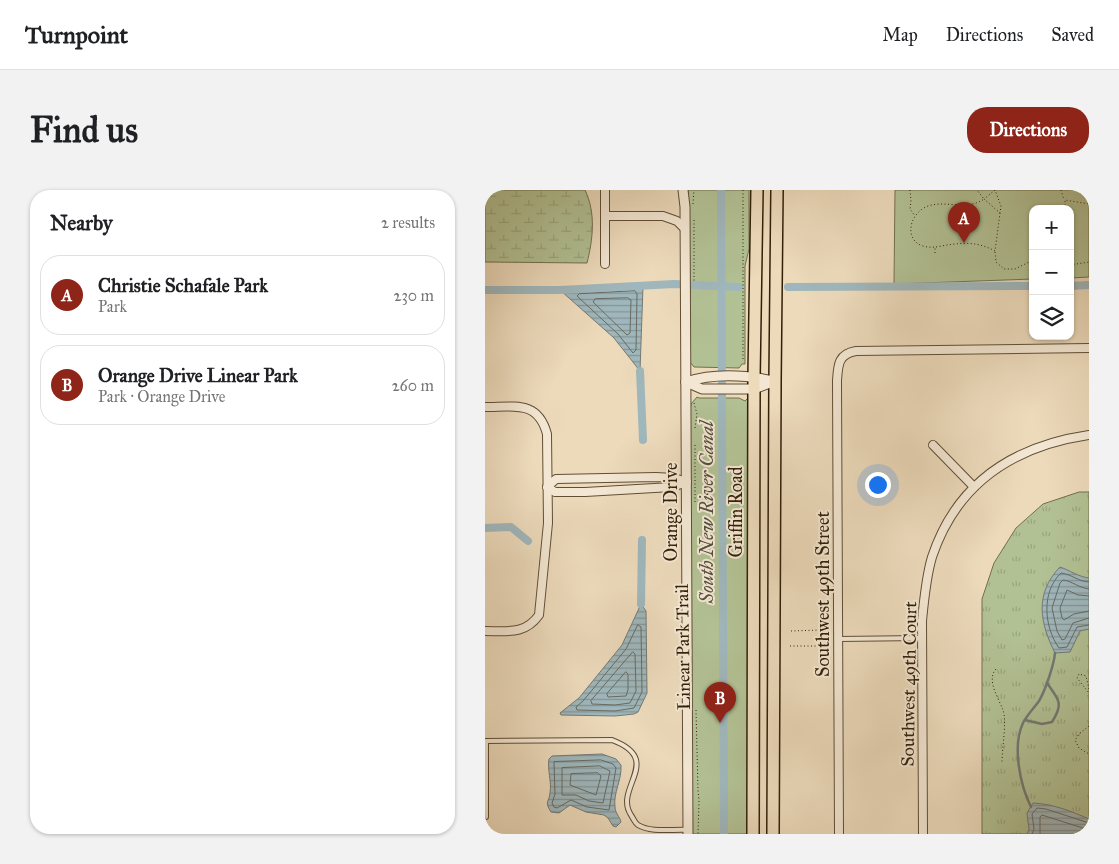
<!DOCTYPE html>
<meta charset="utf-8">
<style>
:root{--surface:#fff;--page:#f2f2f2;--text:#202124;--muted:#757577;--line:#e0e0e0;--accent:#8f2418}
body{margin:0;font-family:"IM FELL Great Primer",serif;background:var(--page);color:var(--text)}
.controls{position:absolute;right:15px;top:15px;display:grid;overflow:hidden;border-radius:10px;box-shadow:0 1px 4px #0004}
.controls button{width:45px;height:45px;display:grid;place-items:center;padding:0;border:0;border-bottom:1px solid var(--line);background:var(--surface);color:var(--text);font:25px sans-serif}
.you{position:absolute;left:392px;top:294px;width:18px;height:18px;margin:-12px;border:4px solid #fff;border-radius:50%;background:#1a73e8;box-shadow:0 0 0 8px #1a73e833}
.badge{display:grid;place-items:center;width:32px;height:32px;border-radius:50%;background:var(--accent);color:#fff;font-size:16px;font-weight:700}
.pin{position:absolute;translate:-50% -41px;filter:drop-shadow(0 1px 2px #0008)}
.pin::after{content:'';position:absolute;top:26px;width:18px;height:15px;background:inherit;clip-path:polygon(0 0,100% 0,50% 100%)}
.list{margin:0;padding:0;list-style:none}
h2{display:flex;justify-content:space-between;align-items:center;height:65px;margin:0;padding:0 20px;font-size:21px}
h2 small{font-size:16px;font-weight:400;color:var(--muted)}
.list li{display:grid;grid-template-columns:32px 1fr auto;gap:15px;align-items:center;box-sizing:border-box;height:80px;margin:0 10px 10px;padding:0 10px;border:1px solid var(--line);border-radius:20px}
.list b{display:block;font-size:19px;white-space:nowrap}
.list p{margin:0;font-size:16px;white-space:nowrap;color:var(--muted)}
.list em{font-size:16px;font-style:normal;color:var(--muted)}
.icon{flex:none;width:28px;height:28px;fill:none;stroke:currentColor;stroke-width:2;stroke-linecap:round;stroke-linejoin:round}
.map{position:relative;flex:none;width:604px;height:644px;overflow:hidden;border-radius:20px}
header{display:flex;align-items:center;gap:30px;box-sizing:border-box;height:70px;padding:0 25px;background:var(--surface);border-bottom:1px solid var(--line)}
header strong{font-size:24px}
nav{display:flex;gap:28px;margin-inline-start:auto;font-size:18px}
.intro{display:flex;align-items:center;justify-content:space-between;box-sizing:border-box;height:120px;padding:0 30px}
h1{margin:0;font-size:35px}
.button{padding:12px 22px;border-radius:20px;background:var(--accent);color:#fff;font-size:18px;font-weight:700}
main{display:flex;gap:30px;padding:0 30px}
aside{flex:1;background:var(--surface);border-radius:20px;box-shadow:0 1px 4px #0004}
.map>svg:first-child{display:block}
.grass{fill:url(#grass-tufts);stroke:#72704e}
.wetland{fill:url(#wetland-marsh);stroke:#72704e}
.park{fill:#b2c194;stroke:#72704e}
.water{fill:url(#water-rules);stroke:#737a74}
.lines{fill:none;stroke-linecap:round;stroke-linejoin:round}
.shore{stroke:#686b62;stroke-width:1}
.stream{stroke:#737a74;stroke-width:2.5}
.canal{stroke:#9fb7bc;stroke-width:8}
.service-casing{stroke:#604e35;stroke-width:6}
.minor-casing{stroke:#604e35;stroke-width:10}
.tertiary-casing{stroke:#604e35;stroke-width:11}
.primary-casing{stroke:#321f08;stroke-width:14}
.path{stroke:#321f08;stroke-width:1;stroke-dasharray:1 2.5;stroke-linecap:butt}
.service{stroke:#f3e7d3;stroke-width:4}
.minor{stroke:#f3e7d3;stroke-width:8}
.tertiary{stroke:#f3e7d3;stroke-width:9}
.primary{stroke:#ecdabb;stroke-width:11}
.labels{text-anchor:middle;stroke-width:4;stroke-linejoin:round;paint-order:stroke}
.street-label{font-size:18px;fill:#321f08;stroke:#f3e7d3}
.water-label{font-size:19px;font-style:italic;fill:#534d3e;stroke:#f3e7d3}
</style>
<header>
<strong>Turnpoint</strong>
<nav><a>Map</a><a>Directions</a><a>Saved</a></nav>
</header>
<div class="intro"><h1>Find us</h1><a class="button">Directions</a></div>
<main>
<aside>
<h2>Nearby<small>2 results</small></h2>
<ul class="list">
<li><span class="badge">A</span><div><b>Christie Schafale Park</b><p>Park</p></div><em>230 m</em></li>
<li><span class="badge">B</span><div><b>Orange Drive Linear Park</b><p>Park · Orange Drive</p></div><em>260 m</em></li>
</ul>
</aside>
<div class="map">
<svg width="604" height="644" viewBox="0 0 604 644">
<defs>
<pattern id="grass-tufts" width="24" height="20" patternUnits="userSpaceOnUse" patternTransform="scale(1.25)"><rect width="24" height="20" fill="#b2c194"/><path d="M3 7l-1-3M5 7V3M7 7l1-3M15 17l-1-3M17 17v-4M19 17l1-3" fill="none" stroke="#9aa57e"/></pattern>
<pattern id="wetland-marsh" width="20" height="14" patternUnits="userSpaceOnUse" patternTransform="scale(1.25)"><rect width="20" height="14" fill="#b2c194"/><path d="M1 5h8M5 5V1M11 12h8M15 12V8" fill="none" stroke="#9aa57e"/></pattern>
<pattern id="water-rules" width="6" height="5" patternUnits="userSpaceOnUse" patternTransform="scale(1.25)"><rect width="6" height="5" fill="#9fb7bc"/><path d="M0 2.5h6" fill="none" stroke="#829497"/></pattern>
</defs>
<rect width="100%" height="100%" fill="#ecdabb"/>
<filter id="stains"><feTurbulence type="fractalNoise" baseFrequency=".004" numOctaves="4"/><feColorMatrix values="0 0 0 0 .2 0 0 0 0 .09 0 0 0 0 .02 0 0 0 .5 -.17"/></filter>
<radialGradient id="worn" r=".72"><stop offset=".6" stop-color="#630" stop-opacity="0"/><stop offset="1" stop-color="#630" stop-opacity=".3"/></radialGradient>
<!-- grass -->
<path class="grass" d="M594 302H604V644H497V409L509 373 531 338 558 314Z"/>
<!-- wetland -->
<path class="wetland" d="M0 0H100C111 23 108 49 102 73L0 72Z"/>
<!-- park -->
<g class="park">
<path d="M203 0H264V59L260 76V174H257L254 178 209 177 205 172Z"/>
<path d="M410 0H604V87L585 88V19H548V89L409 94Z"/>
<path d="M212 207 214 208H254L260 211 262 209 264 213 263 644H207L205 220 206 214Z"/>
</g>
<!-- water -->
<g class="water">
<path d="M158 96 155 181 129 148 75 100Z"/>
<path d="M575 377C584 380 594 387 604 388V439L595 441 585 462 570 463C555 433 549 404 575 377Z"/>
<path d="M156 414 161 421 162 503 153 522 149 524 130 526 76 525 75 523 94 508 137 455Z"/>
<path d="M117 564 131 569 136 575C137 590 128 603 130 617 130 623 135 627 136 632L131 637 128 636 123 628 119 625 101 622 85 615 74 623 66 622C59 611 64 613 65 603 67 591 62 580 64 569L67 566Z"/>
<path d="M548 613C568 614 586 621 604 629V644H542L544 639 542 623Z"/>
</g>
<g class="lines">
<!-- shore -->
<g class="shore">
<path d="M150 101 152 104 151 160 148 163 133 144 92 106 94 104Z"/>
<path d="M143 108 146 110 145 143 142 145 108 112 110 109Z"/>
<path d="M604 392C594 392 586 384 576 383 556 402 559 437 574 458L582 457 592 437 604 435"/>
<path d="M604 399C594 398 587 391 578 390L575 393 567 418 572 441 577 450 580 449 588 433 604 428"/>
<path d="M604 406 593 405 582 400 575 418 577 428 579 430 589 424 604 421"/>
<path d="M153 435 156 437 157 502 149 518 130 521 92 520 91 517 98 511 141 459Z"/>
<path d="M148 462 150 464 151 501 145 513 130 515 107 514 106 511Z"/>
<path d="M141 482 143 484V500L141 506 123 507 122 504Z"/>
<path d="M116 570 128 574 131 578 124 620 102 617 86 610 72 618 69 617 67 613 70 604 69 572Z"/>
<path d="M115 576 125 581 118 613 104 611 91 605H77V578Z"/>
<path d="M113 583 116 586 111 605 85 595 86 584Z"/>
<path d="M547 644 549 639 547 624 552 618 561 619 604 633"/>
<path d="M555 644V627L557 625 604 640"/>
</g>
<!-- stream -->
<g class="stream">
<path d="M540 530 557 534 567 532C579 513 574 510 562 493"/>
<path d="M546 617C535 595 527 556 538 533 542 525 549 518 554 511 560 501 569 475 570 463"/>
</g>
<!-- canal -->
<g class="canal">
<path d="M236 0 239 644"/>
<path d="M585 96 604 95"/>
<path d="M303 97 548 96"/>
<path d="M0 100H75L189 94 254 97"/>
<path d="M155 181 158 250"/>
<path d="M0 338 26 337 43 351"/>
<path d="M156 414 157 350"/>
</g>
<defs>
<g id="service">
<path d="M353 449 437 448"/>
<path d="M0 551 127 550C180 570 128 598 146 625 148 628 150 633 153 635 166 643 188 639 203 640"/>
<path d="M0 627H1V551"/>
</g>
<g id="minor">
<path d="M120 26H178L192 31 200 39"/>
<path d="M120 74V0"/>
<path d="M0 217C29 217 53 210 62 244L63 333 54 425C40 445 22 441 0 441"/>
<path d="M448 255 489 297"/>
<path d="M171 287 189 288 202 292 187 297 100 302H70L62 297 71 289Z"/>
<path d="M354 644 352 191C353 175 353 164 371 161L604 158"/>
<path d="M438 644 437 431C439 410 441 387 447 367 472 292 529 256 604 245"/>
</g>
<g id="tertiary">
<path d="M198 0 200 17 203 644"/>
<path d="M201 192 217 199H269L290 191"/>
<path d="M201 192C229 183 261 185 289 191"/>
</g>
<g id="primary">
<path d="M268 644 269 187 272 0"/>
<path d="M288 644 290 191 292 0"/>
</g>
</defs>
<!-- service casing -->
<use href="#service" class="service-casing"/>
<!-- minor casing -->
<use href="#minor" class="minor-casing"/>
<!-- tertiary casing -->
<use href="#tertiary" class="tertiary-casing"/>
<!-- primary casing -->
<use href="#primary" class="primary-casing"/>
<!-- path -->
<g class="path">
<path d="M258 0V171"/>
<path d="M425 0 426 11 425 19 430 26"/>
<path d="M510 0 499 9 515 23 516 16 510 0"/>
<path d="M576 0 579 10"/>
<path d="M208 14 209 0"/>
<path d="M580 19V10L604 14"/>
<path d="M209 30V93"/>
<path d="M451 57C473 53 490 50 510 61L515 23"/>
<path d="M510 62 511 72 519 79H530L548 70"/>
<path d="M450 63V57C418 60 420 25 443 16 461 10 482 21 499 9L492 0"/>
<path d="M585 75 604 72"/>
<path d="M209 213 212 224 210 238"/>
<path d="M210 255V313"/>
<path d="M306 441 336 440 340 438 343 432"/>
<path d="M305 456H336L343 463"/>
<path d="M511 479C501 490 514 509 518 520 522 531 517 559 517 572"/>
<path d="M604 499 601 486 594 484 592 488 604 503"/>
<path d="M211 520 213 600 214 611 213 644"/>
<path d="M604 536 594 544 590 550 594 558 604 564"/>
</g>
<!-- service -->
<use href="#service" class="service"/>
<!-- minor -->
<use href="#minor" class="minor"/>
<!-- tertiary -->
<use href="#tertiary" class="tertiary"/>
<!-- primary -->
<use href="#primary" class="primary"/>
</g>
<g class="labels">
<!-- street labels -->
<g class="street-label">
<text transform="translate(186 322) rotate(-90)" y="6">Orange Drive</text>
<text transform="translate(251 322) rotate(-90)" y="6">Griffin Road</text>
<text transform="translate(338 404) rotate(-90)" y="6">Southwest 49th Street</text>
<text transform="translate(198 457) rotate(-91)" y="6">Linear Park Trail</text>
<text transform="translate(424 494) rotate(-89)" y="6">Southwest 49th Court</text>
</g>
<!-- water labels -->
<g class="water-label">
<text transform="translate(221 322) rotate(-90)" y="7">South New River Canal</text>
</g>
</g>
<rect width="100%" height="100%" filter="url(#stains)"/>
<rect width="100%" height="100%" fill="url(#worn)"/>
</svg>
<div class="controls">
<button>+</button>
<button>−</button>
<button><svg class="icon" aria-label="layers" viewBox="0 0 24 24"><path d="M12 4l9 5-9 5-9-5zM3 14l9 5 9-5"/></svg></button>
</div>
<div class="you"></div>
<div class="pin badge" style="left:479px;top:53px">A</div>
<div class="pin badge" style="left:235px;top:533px">B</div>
</div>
</main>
